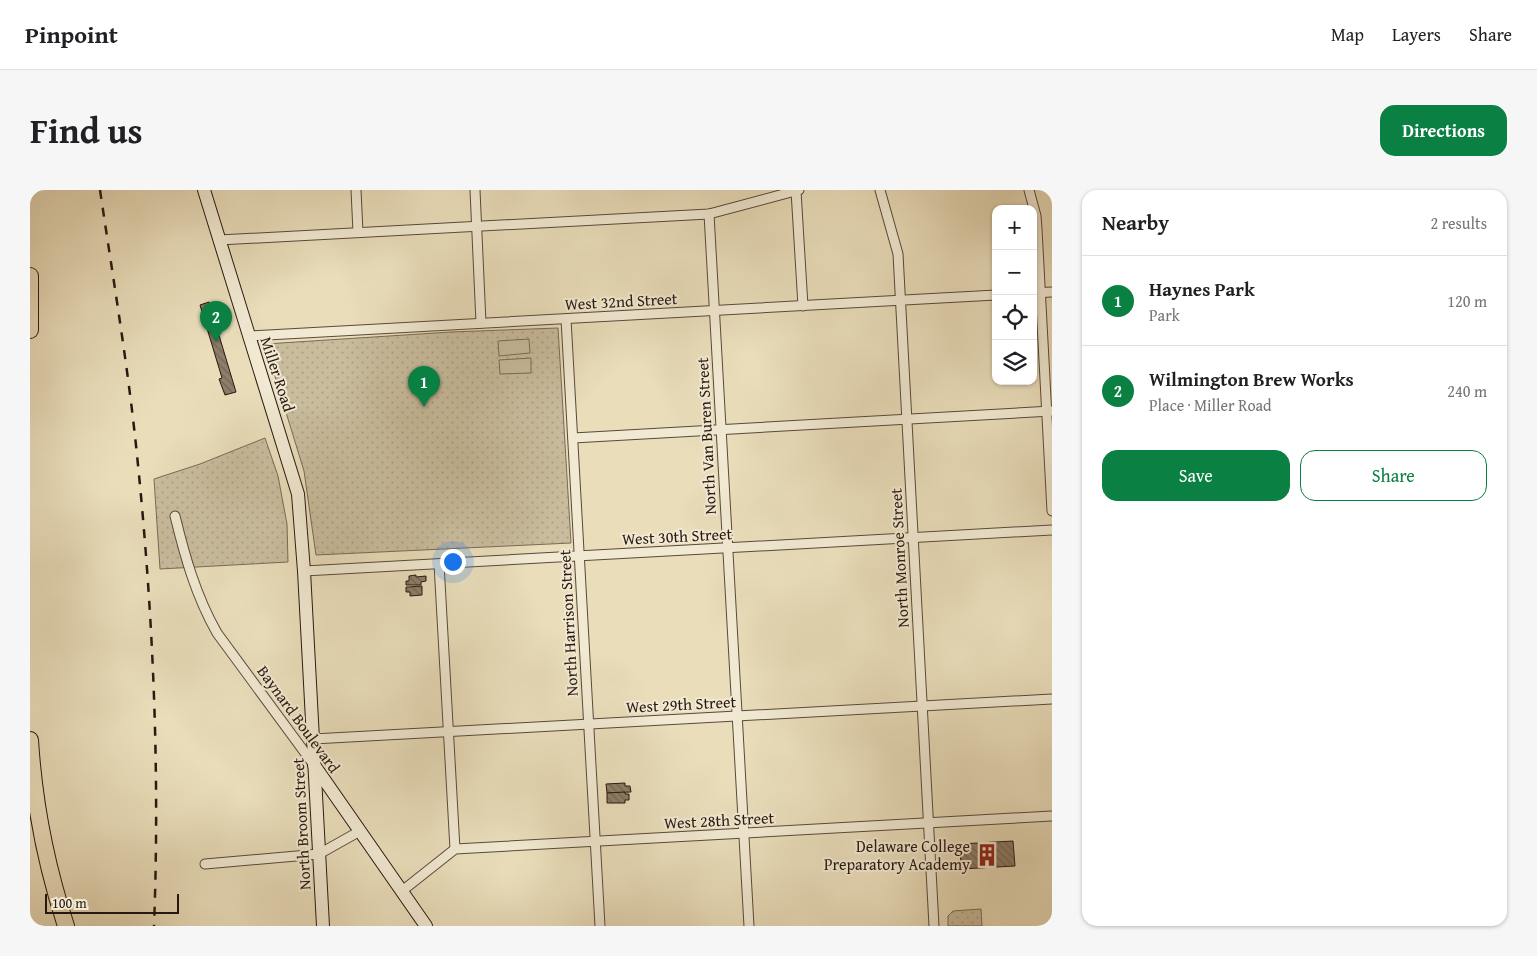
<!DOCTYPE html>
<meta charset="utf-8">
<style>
:root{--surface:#fff;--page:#f6f6f6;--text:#202124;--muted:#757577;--line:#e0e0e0;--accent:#0b8043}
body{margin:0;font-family:"Gentium Book Plus",serif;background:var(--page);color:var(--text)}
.controls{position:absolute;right:15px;top:15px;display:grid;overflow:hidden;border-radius:10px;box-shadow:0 1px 4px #0004}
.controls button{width:45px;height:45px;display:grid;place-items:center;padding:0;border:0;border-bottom:1px solid var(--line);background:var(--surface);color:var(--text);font:25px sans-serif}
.scale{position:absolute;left:15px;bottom:12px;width:134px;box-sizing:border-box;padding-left:5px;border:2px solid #291811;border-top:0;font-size:14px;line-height:18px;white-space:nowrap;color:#291811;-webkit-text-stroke:4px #f1e9d2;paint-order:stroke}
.you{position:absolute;left:422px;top:371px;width:18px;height:18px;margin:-12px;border:4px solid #fff;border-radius:50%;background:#1a73e8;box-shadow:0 0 0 8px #1a73e833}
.badge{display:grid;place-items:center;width:32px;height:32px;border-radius:50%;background:var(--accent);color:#fff;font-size:16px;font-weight:700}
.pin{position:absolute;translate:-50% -41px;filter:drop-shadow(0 1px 2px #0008)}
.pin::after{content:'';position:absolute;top:26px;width:18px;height:15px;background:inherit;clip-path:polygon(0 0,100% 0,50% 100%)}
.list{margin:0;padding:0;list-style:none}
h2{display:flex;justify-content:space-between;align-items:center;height:65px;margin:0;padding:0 20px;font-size:21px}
h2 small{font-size:16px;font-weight:400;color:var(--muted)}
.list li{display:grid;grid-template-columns:32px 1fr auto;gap:15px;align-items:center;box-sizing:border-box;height:90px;padding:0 20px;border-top:1px solid var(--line)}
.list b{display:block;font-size:19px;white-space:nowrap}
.list p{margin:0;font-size:16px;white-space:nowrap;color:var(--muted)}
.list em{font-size:16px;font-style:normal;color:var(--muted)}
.actions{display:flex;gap:10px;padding:15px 20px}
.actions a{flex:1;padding:11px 0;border:1px solid var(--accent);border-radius:15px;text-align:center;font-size:18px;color:var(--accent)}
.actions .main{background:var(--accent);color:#fff}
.icon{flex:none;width:28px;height:28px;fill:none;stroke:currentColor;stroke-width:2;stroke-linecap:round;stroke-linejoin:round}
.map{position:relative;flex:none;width:1022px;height:736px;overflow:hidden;border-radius:15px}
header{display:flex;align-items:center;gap:30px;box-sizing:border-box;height:70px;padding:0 25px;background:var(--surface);border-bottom:1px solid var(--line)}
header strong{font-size:24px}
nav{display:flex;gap:28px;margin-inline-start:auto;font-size:18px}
.intro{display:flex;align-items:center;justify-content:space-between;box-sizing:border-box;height:120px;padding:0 30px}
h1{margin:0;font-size:35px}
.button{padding:12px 22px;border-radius:15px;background:var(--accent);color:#fff;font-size:18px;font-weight:700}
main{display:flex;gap:30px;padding:0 30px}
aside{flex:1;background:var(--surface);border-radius:15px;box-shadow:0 1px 4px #0004}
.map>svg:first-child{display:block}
.park{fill:url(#park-dots);stroke:#786a57}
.pitch{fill:#c8bc9d;stroke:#786a57}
.building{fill:url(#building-back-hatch);stroke:#291811}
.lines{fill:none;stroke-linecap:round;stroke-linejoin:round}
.street-casing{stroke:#59493b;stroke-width:11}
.secondary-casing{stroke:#291811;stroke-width:14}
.highway-casing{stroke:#291811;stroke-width:18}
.street{stroke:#f1e9d2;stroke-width:9}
.secondary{stroke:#f1e9d2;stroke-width:12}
.highway{stroke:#e9ddba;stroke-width:16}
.rail{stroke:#291811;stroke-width:2.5;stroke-dasharray:9 9;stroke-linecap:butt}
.labels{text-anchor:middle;stroke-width:4;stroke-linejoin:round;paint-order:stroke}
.street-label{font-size:16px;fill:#291811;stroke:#f1e9d2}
.poi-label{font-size:16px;fill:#291811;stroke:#f1e9d2;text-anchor:end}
</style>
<header>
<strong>Pinpoint</strong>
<nav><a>Map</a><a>Layers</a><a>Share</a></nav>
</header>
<div class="intro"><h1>Find us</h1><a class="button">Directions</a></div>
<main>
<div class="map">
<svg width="1022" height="736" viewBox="0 0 1022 736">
<defs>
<pattern id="park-dots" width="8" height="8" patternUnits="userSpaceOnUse" patternTransform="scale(1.25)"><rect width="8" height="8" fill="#c8bc9d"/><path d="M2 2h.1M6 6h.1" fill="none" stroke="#aca186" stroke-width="1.8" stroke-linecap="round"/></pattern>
<pattern id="building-back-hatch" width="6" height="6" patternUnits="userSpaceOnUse" patternTransform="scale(1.25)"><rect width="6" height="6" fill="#8d7e69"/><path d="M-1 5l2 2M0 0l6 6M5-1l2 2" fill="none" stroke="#736655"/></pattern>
</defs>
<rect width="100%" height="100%" fill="#e9ddba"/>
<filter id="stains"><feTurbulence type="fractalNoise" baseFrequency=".004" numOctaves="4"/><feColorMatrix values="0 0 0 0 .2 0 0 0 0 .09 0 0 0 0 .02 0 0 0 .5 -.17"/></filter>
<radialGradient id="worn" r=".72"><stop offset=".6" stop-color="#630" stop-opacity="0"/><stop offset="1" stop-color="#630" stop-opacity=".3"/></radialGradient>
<!-- park -->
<g class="park">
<path d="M528 138 541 353 286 365 274 281 235 154 421 142Z"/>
<path d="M235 248 248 286 257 334 258 372 130 379 124 289 170 274Z"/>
<path d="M951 719 952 736H918V726L923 721Z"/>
</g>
<!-- pitch -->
<g class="pitch">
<path d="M499 149 500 163 469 166 468 151Z"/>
<path d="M501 168V183L470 184 469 170Z"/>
</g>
<!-- building -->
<g class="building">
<path d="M179 112 206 202 195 205 189 189 192 188 170 115Z"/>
<path d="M386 385V387L396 386V391L391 392V395H376V391H379V386Z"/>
<path d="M392 396V405L380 406V402H376V397H378Z"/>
<path d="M595 593V596H600L601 602 577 603 576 594Z"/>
<path d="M595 602V604H599V610H595V613H577V603Z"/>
<path d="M983 651 985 676 931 679 930 654Z"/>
</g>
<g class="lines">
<defs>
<g id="street">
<path d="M326 0 328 42"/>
<path d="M445 0 451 133"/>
<path d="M850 0 868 64 904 736"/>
<path d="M999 0 1006 26 1007 39 1022 321"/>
<path d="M766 1 773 116"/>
<path d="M679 24 719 736"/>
<path d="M189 50 679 24 769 0"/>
<path d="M1003 103 1022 102"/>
<path d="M536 129 570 736"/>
<path d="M219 146 966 105"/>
<path d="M543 248 1022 221"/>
<path d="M145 326C155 367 166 406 187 443L284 575"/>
<path d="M409 374 425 659"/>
<path d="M274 381 1022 340"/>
<path d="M283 549 1022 509"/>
<path d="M175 674 289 664 330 641"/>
<path d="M372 701 425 659 1022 626"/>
</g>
<g id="secondary">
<path d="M174 0 268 304 274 381 293 736"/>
<path d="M284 575 396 736"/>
</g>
<g id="highway">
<path d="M0 140V86"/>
<path d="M0 550C4 614 16 675 36 736"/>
</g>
</defs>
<!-- street casing -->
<use href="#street" class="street-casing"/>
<!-- secondary casing -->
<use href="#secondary" class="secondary-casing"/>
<!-- highway casing -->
<use href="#highway" class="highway-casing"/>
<!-- street -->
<use href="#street" class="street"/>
<!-- secondary -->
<use href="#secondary" class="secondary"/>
<!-- highway -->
<use href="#highway" class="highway"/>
<!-- rail -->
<path class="rail" d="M70 0C83 88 98 176 107 265 123 421 130 579 124 736"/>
</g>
<!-- icons -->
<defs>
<symbol id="building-bare" viewBox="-9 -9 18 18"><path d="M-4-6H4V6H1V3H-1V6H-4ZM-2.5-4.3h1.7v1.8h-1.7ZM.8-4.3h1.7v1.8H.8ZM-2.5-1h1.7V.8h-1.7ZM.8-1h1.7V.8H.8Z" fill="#8f2418" stroke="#f1e9d2" stroke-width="2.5" paint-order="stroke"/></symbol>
</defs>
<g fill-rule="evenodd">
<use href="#building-bare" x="941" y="649" width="32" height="32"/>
</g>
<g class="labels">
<!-- street labels -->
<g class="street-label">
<text transform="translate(591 111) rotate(-3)" y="6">West 32nd Street</text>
<text transform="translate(248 184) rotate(72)" y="6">Miller Road</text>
<text transform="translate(676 246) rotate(-93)" y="6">North Van Buren Street</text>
<text transform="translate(647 346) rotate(-3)" y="6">West 30th Street</text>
<text transform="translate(869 368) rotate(-93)" y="6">North Monroe Street</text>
<text transform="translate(538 433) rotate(-93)" y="6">North Harrison Street</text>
<text transform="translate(651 514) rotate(-3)" y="6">West 29th Street</text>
<text transform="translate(269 529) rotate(54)" y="6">Baynard Boulevard</text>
<text transform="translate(689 630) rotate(-3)" y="6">West 28th Street</text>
<text transform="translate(271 634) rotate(-93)" y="6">North Broom Street</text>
</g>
<!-- poi labels -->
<g class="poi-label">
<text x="940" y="662">Delaware College<tspan x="940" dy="18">Preparatory Academy</tspan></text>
</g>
</g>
<rect width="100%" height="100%" filter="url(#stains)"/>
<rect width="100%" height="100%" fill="url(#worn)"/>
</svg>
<div class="controls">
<button>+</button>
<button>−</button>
<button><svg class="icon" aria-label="locate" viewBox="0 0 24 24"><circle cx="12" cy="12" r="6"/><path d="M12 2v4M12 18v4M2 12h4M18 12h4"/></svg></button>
<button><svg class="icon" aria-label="layers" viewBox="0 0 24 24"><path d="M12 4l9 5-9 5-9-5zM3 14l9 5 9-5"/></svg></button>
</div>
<div class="scale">100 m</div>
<div class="you"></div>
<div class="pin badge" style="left:394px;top:217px">1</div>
<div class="pin badge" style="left:186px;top:152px">2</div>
</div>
<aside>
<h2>Nearby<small>2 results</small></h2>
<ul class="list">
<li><span class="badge">1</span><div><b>Haynes Park</b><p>Park</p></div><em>120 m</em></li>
<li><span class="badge">2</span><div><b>Wilmington Brew Works</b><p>Place · Miller Road</p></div><em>240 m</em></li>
</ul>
<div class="actions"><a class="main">Save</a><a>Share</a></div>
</aside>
</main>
